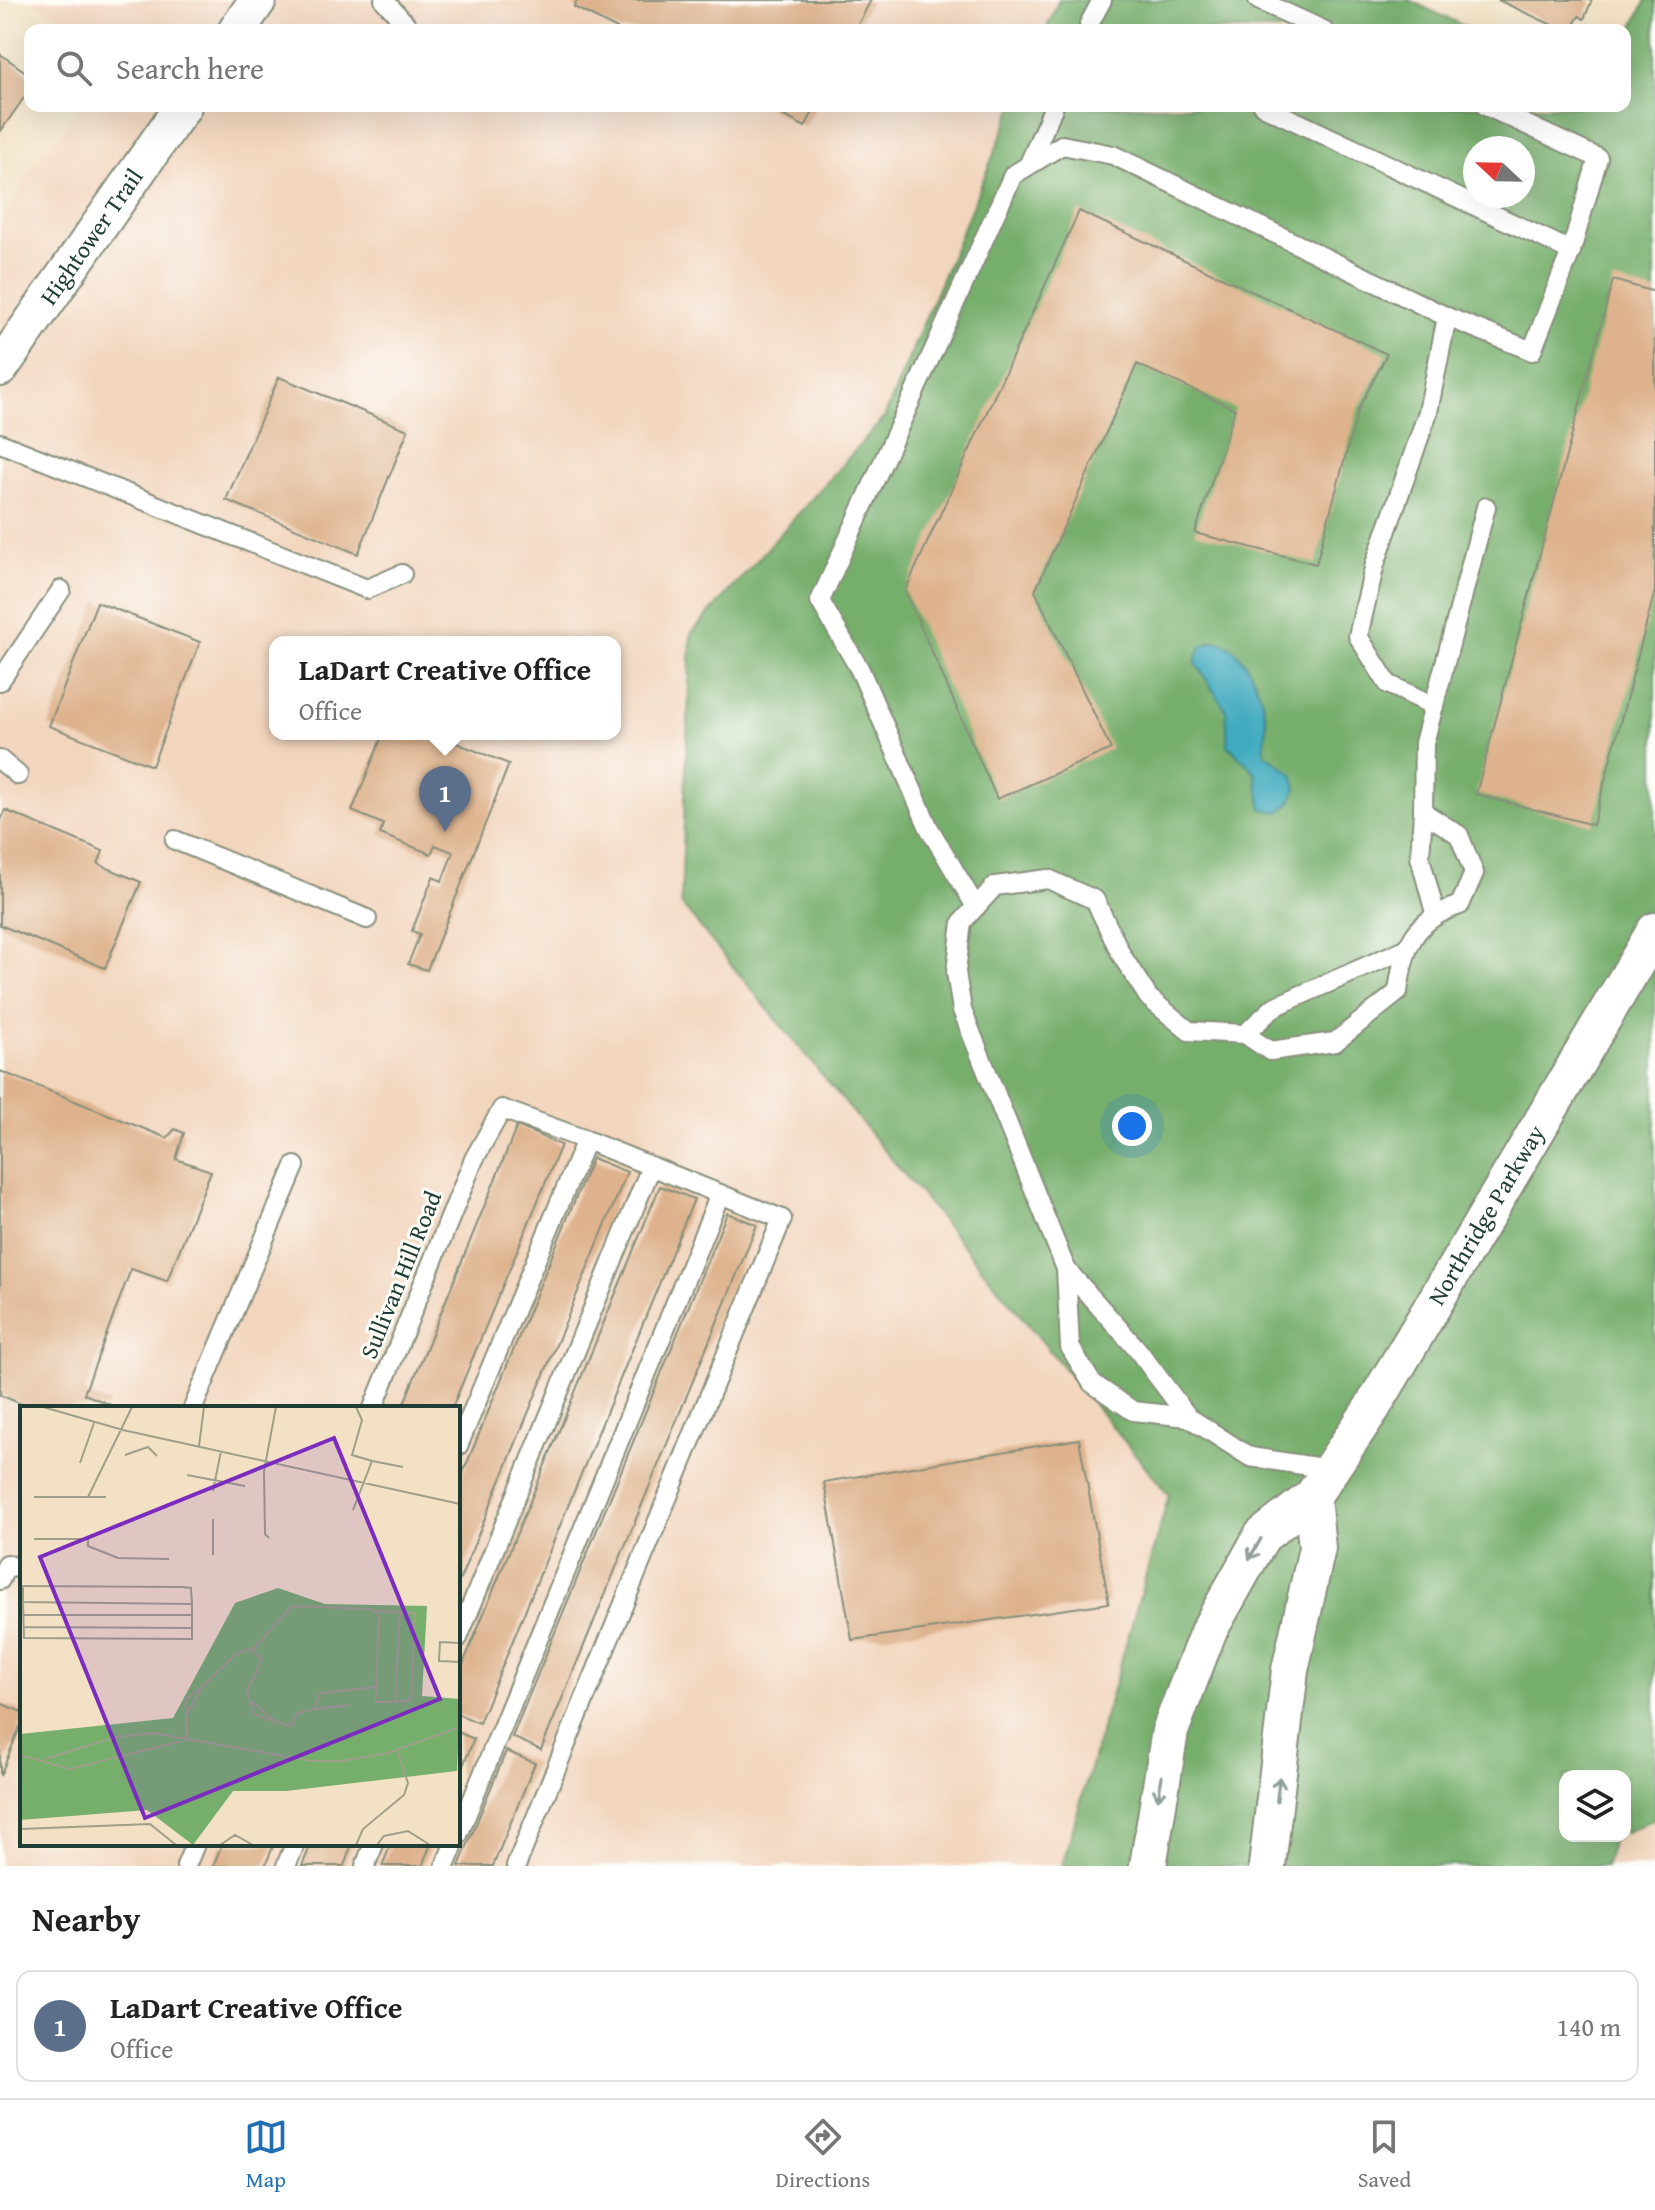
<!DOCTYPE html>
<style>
:root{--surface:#fff;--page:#f2f2f2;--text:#222;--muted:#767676;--line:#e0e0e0;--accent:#1f6fb2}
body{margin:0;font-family:"Gentium Book Plus",serif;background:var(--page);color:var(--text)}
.controls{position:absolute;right:24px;bottom:24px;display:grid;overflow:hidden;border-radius:16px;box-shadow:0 8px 32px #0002}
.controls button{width:72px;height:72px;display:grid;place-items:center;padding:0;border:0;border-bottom:2px solid var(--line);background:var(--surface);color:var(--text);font:40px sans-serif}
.compass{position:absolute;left:1463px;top:136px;width:72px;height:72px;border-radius:50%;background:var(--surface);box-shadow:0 8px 32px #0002;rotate:292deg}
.you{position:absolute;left:1132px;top:1126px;width:28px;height:28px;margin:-20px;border:6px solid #fff;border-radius:50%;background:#1a73e8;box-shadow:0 0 0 12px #1a73e833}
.badge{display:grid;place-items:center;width:52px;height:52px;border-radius:50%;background:var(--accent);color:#fff;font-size:26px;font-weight:700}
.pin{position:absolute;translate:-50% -66px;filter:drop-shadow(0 2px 4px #0008)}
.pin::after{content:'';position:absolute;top:42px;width:28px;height:24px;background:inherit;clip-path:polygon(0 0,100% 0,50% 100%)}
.popup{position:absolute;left:269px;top:636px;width:352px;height:104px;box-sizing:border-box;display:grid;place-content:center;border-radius:16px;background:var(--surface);filter:drop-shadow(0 2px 6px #0005);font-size:26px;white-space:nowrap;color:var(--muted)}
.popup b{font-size:30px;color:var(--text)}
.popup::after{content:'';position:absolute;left:50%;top:100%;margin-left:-16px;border:16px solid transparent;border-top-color:var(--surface)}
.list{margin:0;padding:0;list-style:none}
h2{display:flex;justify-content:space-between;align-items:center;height:104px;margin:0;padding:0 32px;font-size:34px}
h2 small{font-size:26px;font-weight:400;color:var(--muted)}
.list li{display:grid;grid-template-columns:52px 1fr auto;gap:24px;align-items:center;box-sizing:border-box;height:112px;margin:0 16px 16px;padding:0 16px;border:2px solid var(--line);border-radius:16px}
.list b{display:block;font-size:30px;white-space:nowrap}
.list p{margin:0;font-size:26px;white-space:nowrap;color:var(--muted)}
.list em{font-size:26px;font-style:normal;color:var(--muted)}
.icon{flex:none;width:44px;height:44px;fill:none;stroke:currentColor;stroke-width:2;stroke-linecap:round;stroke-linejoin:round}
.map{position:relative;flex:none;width:1655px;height:1866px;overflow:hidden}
.search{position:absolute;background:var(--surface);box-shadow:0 8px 32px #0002;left:24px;right:24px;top:24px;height:88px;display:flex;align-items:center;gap:20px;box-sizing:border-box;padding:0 28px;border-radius:16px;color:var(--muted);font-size:30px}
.sheet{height:232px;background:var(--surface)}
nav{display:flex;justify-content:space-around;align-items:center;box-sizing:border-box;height:112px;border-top:2px solid var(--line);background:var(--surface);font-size:22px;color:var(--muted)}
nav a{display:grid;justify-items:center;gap:4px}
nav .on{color:var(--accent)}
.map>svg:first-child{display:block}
.built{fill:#f2d5bd;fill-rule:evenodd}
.forest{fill:#76ae6c;stroke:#4a7650;stroke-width:2;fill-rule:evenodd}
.water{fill:#3faabf;stroke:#2f747a;stroke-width:2}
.building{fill:#deb28c}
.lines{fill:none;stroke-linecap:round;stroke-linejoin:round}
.service-casing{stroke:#888f7c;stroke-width:22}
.minor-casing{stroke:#888f7c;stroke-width:40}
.service{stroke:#fff;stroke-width:18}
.minor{stroke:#fff;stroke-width:36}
.oneway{stroke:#8f9e9a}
.labels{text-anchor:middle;stroke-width:6;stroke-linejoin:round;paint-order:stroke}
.street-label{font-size:24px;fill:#1f3d34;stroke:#fdfcf7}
.inset-road{fill:none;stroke:#9e9f8a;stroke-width:2}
.view{fill:#7b2cbf;fill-opacity:0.15;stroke:#7b2cbf;stroke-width:4}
.inset-edge{fill:none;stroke:#1f3d34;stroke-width:4}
</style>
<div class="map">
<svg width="1655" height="1866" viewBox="0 0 1655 1866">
<rect width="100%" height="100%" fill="#fdfcf7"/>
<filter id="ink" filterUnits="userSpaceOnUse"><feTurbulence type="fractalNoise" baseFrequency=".0125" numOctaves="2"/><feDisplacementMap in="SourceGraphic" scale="16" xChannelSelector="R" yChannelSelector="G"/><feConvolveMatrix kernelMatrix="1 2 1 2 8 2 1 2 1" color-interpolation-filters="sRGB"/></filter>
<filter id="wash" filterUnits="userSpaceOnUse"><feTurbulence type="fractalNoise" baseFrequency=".006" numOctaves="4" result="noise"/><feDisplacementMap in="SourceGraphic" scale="32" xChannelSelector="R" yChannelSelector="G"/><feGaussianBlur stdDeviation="1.8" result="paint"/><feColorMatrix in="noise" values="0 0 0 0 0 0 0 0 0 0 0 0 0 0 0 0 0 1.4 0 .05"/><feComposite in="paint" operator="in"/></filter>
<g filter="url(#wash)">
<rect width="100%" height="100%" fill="#f2e1c4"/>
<!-- built -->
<g class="built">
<path d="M33 0H1059L1046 30H78Z"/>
<path d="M81 106H1014L884 418 691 634 681 904 1169 1495 1062 1866H0V225L30 174ZM275 642H615V734H275ZM22 1408H458V1844H22Z"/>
<path d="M1655 1818V1866H1605L1613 1839Z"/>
</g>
<!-- forest -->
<g class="forest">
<path d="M1059 0H1409L1472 30H1046Z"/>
<path d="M1646 0H1655V1818L1625 1833V1776H1565V1836H1619L1613 1839 1605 1866H1062L1169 1495 681 904 691 634 884 418 1014 106H1625V43ZM1475 148H1523V196H1475Z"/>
</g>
<!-- water -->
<path class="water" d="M1213 641C1242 641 1260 688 1265 714 1268 726 1265 741 1264 753L1293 774 1297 788 1290 803 1279 812 1262 809 1255 772 1228 745 1226 710 1195 662 1201 647Z"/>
<g id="blocks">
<!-- building -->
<g class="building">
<path d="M577 0H871L855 30H619L574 7Z"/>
<path d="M1498 0H1592L1584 19 1579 16 1571 30H1563Z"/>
<path d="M0 54 30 75V89L0 132Z"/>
<path d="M765 106H816L805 127Z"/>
<path d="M1079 211 1387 354 1358 410 1316 564 1195 533 1235 409 1137 364 1035 591 1111 749 997 799 905 591Z"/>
<path d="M1613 280 1655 292V591L1593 825 1476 794Z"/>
<path d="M279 377 408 430 358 554 226 500Z"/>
<path d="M97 602 200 642 152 766 49 726Z"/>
<path d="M383 734H434L509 764 427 970 408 964 420 934 412 931 433 877 442 881 453 852 435 845 431 854 380 834 383 824 352 811Z"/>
<path d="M5 810 103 851 98 864 141 882 105 968 0 925V823Z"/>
<path d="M0 1071 167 1138 175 1129 184 1133 176 1159 211 1171 167 1281 131 1269 84 1394 109 1404 107 1408H31L0 1395Z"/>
<path d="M517 1126 561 1145 452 1408H402Z"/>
<path d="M592 1158 627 1172 458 1584V1485Z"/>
<path d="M660 1186 694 1199 479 1723 458 1714V1676Z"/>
<path d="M727 1213 757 1225 541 1750 512 1737Z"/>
<path d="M1079 1439 1109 1603 852 1640 824 1482Z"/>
<path d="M0 1703 22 1712V1722L0 1776Z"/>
<path d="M458 1732 474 1739 458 1778Z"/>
<path d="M506 1751 535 1763 493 1866H459Z"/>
<path d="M222 1844H274L265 1866H213Z"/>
<path d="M311 1844H352L344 1866H302Z"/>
<path d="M391 1844H431L422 1866H382Z"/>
</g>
</g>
</g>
<g filter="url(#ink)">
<use href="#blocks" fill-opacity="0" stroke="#888f7c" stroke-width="2"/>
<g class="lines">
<defs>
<g id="service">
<path d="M384 0 411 30"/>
<path d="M1258 0 1323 30"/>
<path d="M1089 24 1102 0"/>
<path d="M1263 106 1571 251 1532 351 1447 317"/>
<path d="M1486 106 1598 158 1571 251"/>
<path d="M1028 166 1054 106"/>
<path d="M0 443 367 589 402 574"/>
<path d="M0 681 61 590"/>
<path d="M0 760 18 775"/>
<path d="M1423 812 1420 857 1435 913"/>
<path d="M175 840 367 919"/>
<path d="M976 907 929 828 860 670 820 601 1013 175 1062 145 1113 155 1447 317 1428 412 1375 564 1358 636 1388 684 1434 706"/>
<path d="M1245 1034 1274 1007 1403 950"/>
<path d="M1066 1269 962 1010 956 972 962 922 995 886 1048 879 1095 900 1122 956 1149 998 1189 1031 1245 1034 1270 1051 1335 1042 1398 992C1404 946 1413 920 1460 905L1474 873 1459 835 1423 812 1424 743 1486 507"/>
<path d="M193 1408 295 1166"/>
<path d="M373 1408 474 1159 502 1109 586 1140 458 1446"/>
<path d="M1188 1417 1133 1411 1092 1383 1070 1347 1066 1269 1137 1349 1188 1417 1250 1457 1329 1469"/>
<path d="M0 1580 7 1564 22 1570"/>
<path d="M458 1638 651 1167"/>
<path d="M458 1835 720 1194"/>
<path d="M186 1866 195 1844"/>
<path d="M286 1866 295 1844"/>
<path d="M365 1866 374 1844"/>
<path d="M445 1866 454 1844"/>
<path d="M516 1866 782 1219 586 1140"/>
</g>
<g id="minor">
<path d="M237 30 258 0"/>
<path id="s1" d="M0 368 183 106"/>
<path id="s2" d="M1148 1866 1170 1731 1208 1632 1262 1536 1312 1497 1372 1408 1655 931"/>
<path d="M1267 1866 1290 1670 1317 1548 1312 1497"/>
</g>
</defs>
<!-- service casing -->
<use href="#service" class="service-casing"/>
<!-- minor casing -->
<use href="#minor" class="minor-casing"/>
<!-- service -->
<use href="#service" class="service"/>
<!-- minor -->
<use href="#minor" class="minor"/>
</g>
<!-- one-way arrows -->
<defs><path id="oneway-shaft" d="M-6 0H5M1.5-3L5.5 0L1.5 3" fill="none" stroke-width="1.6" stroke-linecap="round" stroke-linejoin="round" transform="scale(2)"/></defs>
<g class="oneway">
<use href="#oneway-shaft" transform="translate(1255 1549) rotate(120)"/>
<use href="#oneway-shaft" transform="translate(1160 1788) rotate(100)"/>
<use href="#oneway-shaft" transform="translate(1278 1789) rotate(-84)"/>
</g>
</g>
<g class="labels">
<!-- street labels -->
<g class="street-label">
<text dy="8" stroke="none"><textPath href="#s1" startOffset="160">Hightower Trail</textPath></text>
<text dy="8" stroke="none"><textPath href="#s2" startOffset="748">Northridge Parkway</textPath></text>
<text transform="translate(401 1275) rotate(-68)" y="8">Sullivan Hill Road</text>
</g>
</g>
<!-- overview -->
<g transform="translate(20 1406)">
<rect width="440" height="440" fill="#f2e1c4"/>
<path d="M258 182 305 198 407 200 402 290 440 293 437 365 266 385H213L173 439 127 404 0 414V328L153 312 215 197Z" fill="#76ae6c"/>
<path class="inset-road" d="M23 1 103 24 440 98M179 40 184 1M105 49 128 41 137 50M352 55 383 61M60 57 74 17M167 69 225 80M193 85 201 45M14 91H86M68 91 112 1M333 104 352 55 332 49 342 14 336 1M249 132 245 128 244 65 256 1M14 133H68V140L98 152 149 153M193 149V113M0 180 162 181 171 182 172 198 3 196V181M3 196 4 232 172 233V198M353 205 380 206 375 296H356V281M3 209H172M4 221 172 222M440 237 420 236 419 255 440 256M233 244 272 200 351 203 359 209 356 281 300 287 294 303M182 281 216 248 230 243 242 254 227 286 235 309 270 320 277 308 288 304 329 299M231 295 254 314M375 296 391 294 395 207 380 206M166 310V293L182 281 166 310 167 335M0 349 50 363 162 335M25 353 96 331 134 327 291 355H322L368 347 440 321M0 423 130 418 156 439M200 439 215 429 233 439M336 439 343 423 384 389 388 377 377 344M357 439 364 430 388 425 410 439"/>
<path class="view" d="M314 32 420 293 125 412 20 151Z"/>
<rect width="440" height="440" class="inset-edge"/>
</g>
</svg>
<div class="controls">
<button><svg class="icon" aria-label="layers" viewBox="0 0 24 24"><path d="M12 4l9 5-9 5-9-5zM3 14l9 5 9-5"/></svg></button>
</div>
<svg class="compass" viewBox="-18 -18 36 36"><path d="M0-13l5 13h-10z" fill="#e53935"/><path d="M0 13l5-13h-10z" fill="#767676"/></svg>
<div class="you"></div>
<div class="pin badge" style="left:445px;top:832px;background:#5c6f8a">1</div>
<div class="popup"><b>LaDart Creative Office</b>Office</div>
<div class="search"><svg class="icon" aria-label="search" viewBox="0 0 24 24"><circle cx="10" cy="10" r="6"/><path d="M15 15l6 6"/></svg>Search here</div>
</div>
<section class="sheet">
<h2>Nearby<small></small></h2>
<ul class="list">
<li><span class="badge" style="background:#5c6f8a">1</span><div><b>LaDart Creative Office</b><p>Office</p></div><em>140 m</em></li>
</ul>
</section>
<nav>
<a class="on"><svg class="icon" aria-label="map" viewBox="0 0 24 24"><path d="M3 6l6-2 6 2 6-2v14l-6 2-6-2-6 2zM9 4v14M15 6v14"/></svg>Map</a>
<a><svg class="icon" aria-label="directions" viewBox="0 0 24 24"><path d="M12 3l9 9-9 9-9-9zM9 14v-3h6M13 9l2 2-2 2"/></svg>Directions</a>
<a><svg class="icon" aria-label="saved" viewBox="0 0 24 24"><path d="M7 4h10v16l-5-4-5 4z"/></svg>Saved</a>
</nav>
